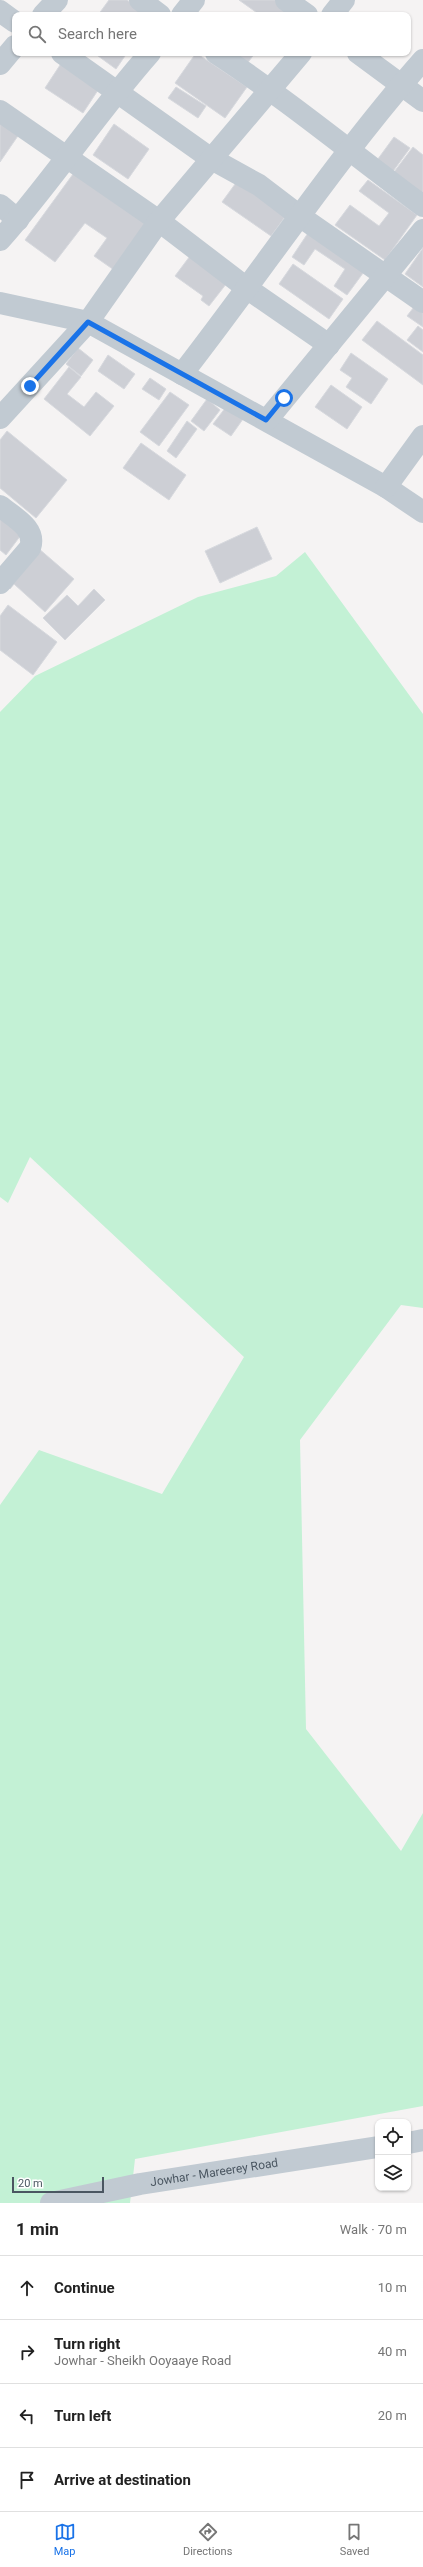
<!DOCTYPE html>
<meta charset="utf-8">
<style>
:root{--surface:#fff;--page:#f6f6f6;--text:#222;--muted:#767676;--line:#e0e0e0;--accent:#1a73e8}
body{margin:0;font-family:Roboto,sans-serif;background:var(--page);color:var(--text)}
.controls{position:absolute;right:12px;bottom:12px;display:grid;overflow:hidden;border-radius:8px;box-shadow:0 1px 3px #0004}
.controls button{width:36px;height:36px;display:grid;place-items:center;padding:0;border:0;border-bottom:1px solid var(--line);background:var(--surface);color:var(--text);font:20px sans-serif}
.scale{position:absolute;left:12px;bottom:10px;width:92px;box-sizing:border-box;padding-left:4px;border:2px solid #4a5661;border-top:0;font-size:11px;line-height:14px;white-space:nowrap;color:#4a5661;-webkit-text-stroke:3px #fff;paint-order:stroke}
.stop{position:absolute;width:12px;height:12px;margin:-9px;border:3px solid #1a73e8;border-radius:50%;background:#fff}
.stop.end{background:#1a73e8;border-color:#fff;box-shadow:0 1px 4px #0008}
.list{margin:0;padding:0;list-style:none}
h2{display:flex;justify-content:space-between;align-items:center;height:52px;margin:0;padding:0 16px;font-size:17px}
h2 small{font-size:13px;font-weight:400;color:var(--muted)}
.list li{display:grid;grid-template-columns:26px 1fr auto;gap:12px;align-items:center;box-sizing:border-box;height:64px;padding:0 16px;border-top:1px solid var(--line)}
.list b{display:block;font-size:15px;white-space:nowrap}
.list p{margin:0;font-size:13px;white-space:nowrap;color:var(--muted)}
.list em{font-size:13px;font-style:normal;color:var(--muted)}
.icon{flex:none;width:22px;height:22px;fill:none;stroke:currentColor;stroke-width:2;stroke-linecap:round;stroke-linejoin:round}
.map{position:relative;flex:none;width:423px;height:2203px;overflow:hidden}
.search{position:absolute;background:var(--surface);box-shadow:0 1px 3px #0004;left:12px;right:12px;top:12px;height:44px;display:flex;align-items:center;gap:10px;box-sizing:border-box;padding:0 14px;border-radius:8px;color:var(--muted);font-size:15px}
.sheet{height:308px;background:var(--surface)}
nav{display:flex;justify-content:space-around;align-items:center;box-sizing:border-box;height:56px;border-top:1px solid var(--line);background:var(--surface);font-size:11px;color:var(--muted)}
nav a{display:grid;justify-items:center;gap:2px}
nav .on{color:var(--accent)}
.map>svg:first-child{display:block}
.green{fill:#c3f1d5}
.building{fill:#cdcfd5;stroke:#d7d9de}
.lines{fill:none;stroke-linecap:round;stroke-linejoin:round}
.minor{stroke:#c1cad2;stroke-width:22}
.route{stroke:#1a73e8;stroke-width:5}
.labels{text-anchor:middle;stroke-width:4;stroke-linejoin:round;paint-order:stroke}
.street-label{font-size:12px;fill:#4a5661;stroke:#fff}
</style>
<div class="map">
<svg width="423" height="2203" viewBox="0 0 423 2203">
<rect width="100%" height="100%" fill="#f5f3f3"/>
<!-- green -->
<path class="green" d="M305 552 423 714V1308L401 1305 300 1440 306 1729 401 1851 423 1813V2106L135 2159 130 2203H0V1505L39 1450 162 1494 244 1357 30 1157 8 1203 0 1197V712L35 676 198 597 276 576Z"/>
<!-- building -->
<g class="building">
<path d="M109 0H127L148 15H98Z"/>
<path d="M239 0H278L299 15H260Z"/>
<path d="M94 53H127L116 69Z"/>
<path d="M196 53 247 87 225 118 175 83Z"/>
<path d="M229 53H255L246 65Z"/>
<path d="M64 59 102 84 83 113 45 88Z"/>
<path d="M176 87 206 106 198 118 168 98Z"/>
<path d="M0 115 22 130 0 162Z"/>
<path d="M114 124 149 149 128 179 93 155Z"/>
<path d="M394 137 410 148 391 174 375 163Z"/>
<path d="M413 147 423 155V200L391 176Z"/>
<path d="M76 170 148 223 114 270 94 256 107 238 85 223 55 262 25 240Z"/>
<path d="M241 176 290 210 271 236 222 202Z"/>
<path d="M368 180 417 215 385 260 335 225 350 205 379 226 389 213 359 191Z"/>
<path d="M310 230 366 269 347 295 334 286 345 269 315 249 304 265 292 257Z"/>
<path d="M423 248V287L405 274Z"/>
<path d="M193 252 230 279 209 306 201 300 203 296 175 276Z"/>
<path d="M293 264 343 299 329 319 279 284Z"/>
<path d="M417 303 423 307V327L407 316Z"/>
<path d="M377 321 423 355V385L362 340Z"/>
<path d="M418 326 423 330V352L407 340Z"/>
<path d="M78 348 93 360 81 376 66 364Z"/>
<path d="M351 353 388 379 371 404 346 387 352 378 340 370Z"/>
<path d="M108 355 135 374 124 389 98 371Z"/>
<path d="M69 367 81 377 67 394 84 407 96 392 114 406 90 436 44 399Z"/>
<path d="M150 378 166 389 159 400 142 389Z"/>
<path d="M331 385 362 407 347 429 315 407Z"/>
<path d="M170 392 189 405 159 446 140 432Z"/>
<path d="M207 399 220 410 204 431 191 421Z"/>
<path d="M226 407 243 419 231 436 213 424Z"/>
<path d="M187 421 197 429 176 458 167 451Z"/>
<path d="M7 431 67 480 36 518 0 488V440Z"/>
<path d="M141 443 186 475 169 500 123 468Z"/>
<path d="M0 512 24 531 6 555 0 550Z"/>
<path d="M257 527 272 559 220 583 205 551Z"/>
<path d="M38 548 74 579 45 612 14 584 10 589 6 584Z"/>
<path d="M94 589 105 600 65 640 43 618 67 595 78 606Z"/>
<path d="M8 605 57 642 33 675 0 650V616Z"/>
</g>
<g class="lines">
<!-- minor -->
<g class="minor">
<path d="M140 0 160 15"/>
<path d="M286 0 307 15"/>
<path d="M0 11 15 22"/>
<path d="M43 15 57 0"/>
<path d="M182 15 194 0"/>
<path d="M332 15 344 0"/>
<path d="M62 53 210 158 259 185 301 217 423 302"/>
<path d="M216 53C288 100 354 155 423 206"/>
<path d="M358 53 423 101"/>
<path d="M0 64 15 46"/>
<path d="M0 111 159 221 248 289 329 345"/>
<path d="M0 205 18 220"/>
<path d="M0 240C53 180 97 113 150 53"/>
<path d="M0 303 88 322 386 487 423 512"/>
<path d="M182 374C263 270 336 159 423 60"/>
<path d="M0 418 88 322 159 221 301 53"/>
<path d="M267 420 423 230"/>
<path d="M386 487 423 436"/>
<path d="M0 506C13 517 37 528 30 548L0 583"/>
<path d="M408 2143 423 2140"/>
<path id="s1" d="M51 2203 140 2184 378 2147"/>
</g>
</g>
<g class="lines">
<!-- route -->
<path class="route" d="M30 386 88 322 266 420 284 398"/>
</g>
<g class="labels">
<!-- street labels -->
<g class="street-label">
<text dy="4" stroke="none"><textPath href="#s1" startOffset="166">Jowhar - Mareerey Road</textPath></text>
</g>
</g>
</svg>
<div class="controls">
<button><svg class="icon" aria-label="locate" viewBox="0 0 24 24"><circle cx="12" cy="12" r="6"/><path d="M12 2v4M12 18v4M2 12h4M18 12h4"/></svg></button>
<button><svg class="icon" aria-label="layers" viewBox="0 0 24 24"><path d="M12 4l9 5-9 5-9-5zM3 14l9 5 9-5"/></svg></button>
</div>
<div class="scale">20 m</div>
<div class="stop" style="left:284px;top:398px"></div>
<div class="stop end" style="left:30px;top:386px"></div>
<div class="search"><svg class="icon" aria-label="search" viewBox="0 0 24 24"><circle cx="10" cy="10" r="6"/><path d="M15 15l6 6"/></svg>Search here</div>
</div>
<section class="sheet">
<h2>1 min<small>Walk · 70 m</small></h2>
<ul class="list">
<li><svg class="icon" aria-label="ahead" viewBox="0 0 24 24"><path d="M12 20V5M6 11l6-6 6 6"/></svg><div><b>Continue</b></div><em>10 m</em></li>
<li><svg class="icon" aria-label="right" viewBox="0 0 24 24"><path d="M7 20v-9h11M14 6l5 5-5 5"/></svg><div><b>Turn right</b><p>Jowhar - Sheikh Ooyaaye Road</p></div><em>40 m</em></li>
<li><svg class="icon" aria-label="left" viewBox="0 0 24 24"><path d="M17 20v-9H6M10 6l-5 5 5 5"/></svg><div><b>Turn left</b></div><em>20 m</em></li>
<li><svg class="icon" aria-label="arrive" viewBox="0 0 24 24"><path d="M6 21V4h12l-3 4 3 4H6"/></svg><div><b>Arrive at destination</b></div></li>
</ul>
</section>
<nav>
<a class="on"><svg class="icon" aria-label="map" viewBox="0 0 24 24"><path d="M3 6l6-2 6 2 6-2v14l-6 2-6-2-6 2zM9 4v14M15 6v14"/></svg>Map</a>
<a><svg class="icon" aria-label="directions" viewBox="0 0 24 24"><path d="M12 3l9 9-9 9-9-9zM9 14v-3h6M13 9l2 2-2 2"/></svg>Directions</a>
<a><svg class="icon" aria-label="saved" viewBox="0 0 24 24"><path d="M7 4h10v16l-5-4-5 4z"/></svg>Saved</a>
</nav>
